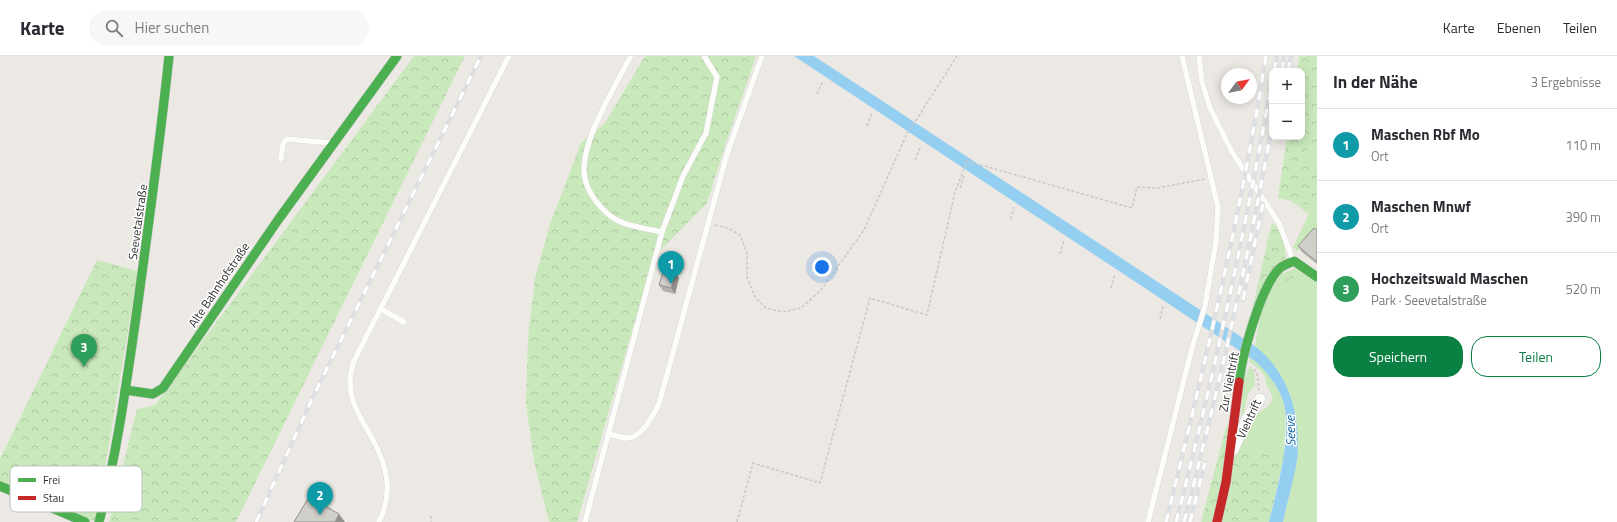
<!DOCTYPE html>
<html lang="de">
<meta charset="utf-8">
<style>
:root{--surface:#fff;--page:#f7f7f7;--text:#2b2b33;--muted:#7c7c81;--line:#e1e1e2;--accent:#0b8043}
body{margin:0;font-family:"Titillium Web",sans-serif;background:var(--page);color:var(--text)}
.controls{position:absolute;right:12px;top:12px;display:grid;overflow:hidden;border-radius:8px;box-shadow:0 2px 10px #0003}
.controls button{width:36px;height:36px;display:grid;place-items:center;padding:0;border:0;border-bottom:1px solid var(--line);background:var(--surface);color:var(--text);font:20px sans-serif}
.compass{position:absolute;left:1221px;top:12px;width:36px;height:36px;border-radius:50%;background:var(--surface);box-shadow:0 2px 10px #0003;rotate:57deg}
.you{position:absolute;left:822px;top:211px;width:14px;height:14px;margin:-10px;border:3px solid #fff;border-radius:50%;background:#1a73e8;box-shadow:0 0 0 6px #1a73e833}
.badge{display:grid;place-items:center;width:26px;height:26px;border-radius:50%;background:var(--accent);color:#fff;font-size:13px;font-weight:700}
.pin{position:absolute;translate:-50% -33px;filter:drop-shadow(0 1px 2px #0008)}
.pin::after{content:'';position:absolute;top:21px;width:14px;height:12px;background:inherit;clip-path:polygon(0 0,100% 0,50% 100%)}
.list{margin:0;padding:0;list-style:none}
h2{display:flex;justify-content:space-between;align-items:center;height:52px;margin:0;padding:0 16px;font-size:17px}
h2 small{font-size:13px;font-weight:400;color:var(--muted)}
.list li{display:grid;grid-template-columns:26px 1fr auto;gap:12px;align-items:center;box-sizing:border-box;height:72px;padding:0 16px;border-top:1px solid var(--line)}
.list b{display:block;font-size:15px;white-space:nowrap}
.list p{margin:0;font-size:13px;white-space:nowrap;color:var(--muted)}
.list em{font-size:13px;font-style:normal;color:var(--muted)}
.actions{display:flex;gap:8px;padding:12px 16px}
.actions a{flex:1;padding:9px 0;border:1px solid var(--accent);border-radius:16px;text-align:center;font-size:14px;color:var(--accent)}
.actions .main{background:var(--accent);color:#fff}
.icon{flex:none;width:22px;height:22px;fill:none;stroke:currentColor;stroke-width:2;stroke-linecap:round;stroke-linejoin:round}
.map{position:relative;flex:none;width:1317px;height:466px;overflow:hidden}
header{display:flex;align-items:center;gap:24px;box-sizing:border-box;height:56px;padding:0 20px;background:var(--surface);border-bottom:1px solid var(--line)}
header strong{font-size:19px}
nav{display:flex;gap:22px;margin-inline-start:auto;font-size:14px}
.search{width:280px;height:36px;background:var(--page);display:flex;align-items:center;gap:10px;box-sizing:border-box;padding:0 14px;border-radius:22px;color:var(--muted);font-size:15px}
main{display:flex}
aside{flex:1;background:var(--surface)}
.map>svg:first-child{display:block}
.grass{fill:#c9e8bb}
.forest{fill:url(#forest-crowns)}
.water{fill:#94cff1}
.lines{fill:none;stroke-linecap:round;stroke-linejoin:round}
.lane-casing{stroke:#c9c8c8;stroke-width:6}
.street-casing{stroke:#c9c8c8;stroke-width:12}
.fast-casing{stroke:#c9c8c8;stroke-width:10}
.jam-casing{stroke:#c9c8c8;stroke-width:10}
.path{stroke:#c8c8c8;stroke-width:1.5;stroke-dasharray:3 2;stroke-linecap:butt}
.lane{stroke:#fcfcfb;stroke-width:5.5}
.street{stroke:#fcfcfb;stroke-width:11}
.fast{stroke:#4caf50;stroke-width:9}
.jam{stroke:#c62828;stroke-width:9}
.rail-casing{stroke:#dedfe1;stroke-width:4.5}
.rail{stroke:#fff;stroke-width:3;stroke-dasharray:9;stroke-linecap:butt}
.wall{fill:#b4b2ae}
.shaded-wall{fill:#92918d}
.building{fill:#d1cfca;stroke:#92918d}
.labels{text-anchor:middle;stroke-width:3;stroke-linejoin:round;paint-order:stroke}
.street-label{font-size:12px;fill:#2d2d2d;stroke:#fff}
.water-label{font-size:13px;font-style:italic;fill:#0660a9;stroke:#fff}
.key{fill:#fff;stroke:#c0c0c0;stroke-width:1}
.key-label{font-size:11px;fill:#2d2d2d}
</style>
<header>
<strong>Karte</strong>
<div class="search"><svg class="icon" aria-label="search" viewBox="0 0 24 24"><circle cx="10" cy="10" r="6"/><path d="M15 15l6 6"/></svg>Hier suchen</div>
<nav><a>Karte</a><a>Ebenen</a><a>Teilen</a></nav>
</header>
<main>
<div class="map">
<svg width="1317" height="466" viewBox="0 0 1317 466">
<defs>
<pattern id="forest-crowns" width="20" height="18" patternUnits="userSpaceOnUse"><rect width="20" height="18" fill="#c9e8bb"/><path d="M2 6a3 3 0 1 1 6 0M12 15a3 3 0 1 1 6 0" fill="none" stroke="#adc7a1"/></pattern>
</defs>
<rect width="100%" height="100%" fill="#ece9e4"/>
<!-- grass -->
<g class="grass">
<path d="M1317 85V113L1305 97Z"/>
<path d="M1291 145 1317 151V173L1297 195 1293 191 1309 158Z"/>
<path d="M1296 212 1317 227V466H1283L1297 403 1296 359 1255 290 1262 248 1279 219Z"/>
<path d="M1250 301C1264 310 1280 332 1284 348 1287 365 1284 384 1284 401L1248 394C1248 387 1246 378 1247 372 1250 357 1269 355 1273 342L1266 327V323L1262 316 1249 305Z"/>
<path d="M1250 310 1254 315 1255 329 1248 338 1241 370 1242 326Z"/>
</g>
<!-- forest -->
<g class="forest">
<path d="M414 0H465L236 466H109L137 353 155 349Z"/>
<path d="M645 0H756L724 93 707 147 653 202 577 466H549L534 405 526 347 528 281 535 222 550 168 581 87 605 67Z"/>
<path d="M1300 0H1317V85L1305 97 1317 113V151L1278 142 1287 81H1302V15H1297Z"/>
<path d="M1272 166 1280 174 1284 185 1286 205 1248 271Z"/>
<path d="M97 204 138 215 96 466 0 426V403Z"/>
<path d="M1226 371 1247 372 1248 394 1284 401 1269 466H1201Z"/>
</g>
<!-- water -->
<path class="water" d="M794 0H814L1252 288C1288 313 1302 360 1297 404 1294 424 1287 446 1283 466H1269C1277 432 1292 383 1284 348 1280 332 1267 316 1255 305Z"/>
<g class="lines">
<defs>
<g id="lane">
<path d="M631 0C615 30 585 78 584 112 583 131 598 151 612 161 624 170 648 173 662 176"/>
<path d="M1199 0 1202 26 1210 52 1232 96 1279 167 1293 204"/>
<path d="M281 103 283 88 287 83 331 87"/>
<path d="M381 253 404 266"/>
<path d="M608 378C614 379 621 382 627 382 643 382 652 360 659 348L727 98 762 0"/>
<path d="M379 466C393 437 388 412 373 384 363 365 350 348 350 325 350 319 352 313 353 307L509 0"/>
<path d="M585 466 662 176 683 120 706 77 717 21 704 0"/>
<path d="M1148 466 1192 292 1205 250 1216 185 1218 151 1182 0"/>
</g>
<path id="street" d="M1233 394 1247 363 1260 343"/>
<g id="fast">
<path d="M1239 326C1242 300 1261 229 1280 212 1284 209 1290 207 1294 205L1317 221"/>
<path d="M125 334 153 338 163 332 278 164 397 0"/>
<path d="M0 430 85 466"/>
<path d="M99 466C117 398 126 330 136 261 148 174 160 87 169 0"/>
</g>
<path id="jam" d="M1217 466 1226 426 1239 326"/>
</defs>
<!-- lane casing -->
<use href="#lane" class="lane-casing"/>
<!-- street casing -->
<use href="#street" class="street-casing"/>
<!-- fast casing -->
<use href="#fast" class="fast-casing"/>
<!-- jam casing -->
<use href="#jam" class="jam-casing"/>
<!-- path -->
<g class="path">
<path d="M817 38 823 25"/>
<path d="M867 70 872 57"/>
<path d="M915 104 921 90"/>
<path d="M960 132 964 119"/>
<path d="M1011 163 1014 151"/>
<path d="M715 169 728 172 740 179 747 197V221L755 241 766 252 783 256 801 252 821 234 864 174 906 80 957 0"/>
<path d="M1060 198 1064 184"/>
<path d="M1286 225 1293 220"/>
<path d="M1111 232 1115 218"/>
<path d="M1160 263 1163 250"/>
<path d="M1254 313 1257 318 1259 334"/>
<path d="M431 460V466"/>
<path d="M737 466 753 407 820 427 870 242 927 259 955 136 967 105 1132 152 1137 131 1157 132 1205 123"/>
</g>
<!-- lane -->
<use href="#lane" class="lane"/>
<!-- street -->
<use href="#street" class="street"/>
<!-- fast -->
<use href="#fast" class="fast"/>
<!-- jam -->
<use href="#jam" class="jam"/>
<defs>
<g id="rail">
<path d="M1274 15 1277 0"/>
<path d="M1282 15 1284 0"/>
<path d="M1288 15 1291 0"/>
<path d="M1243 244 1263 148"/>
<path d="M256 466 313 341 481 0"/>
<path d="M1166 466C1204 312 1241 157 1266 0"/>
<path d="M1176 466C1214 320 1245 174 1272 26"/>
<path d="M1184 466C1218 335 1248 203 1272 70"/>
<path d="M1190 466 1205 407"/>
</g>
</defs>
<!-- rail casing -->
<use href="#rail" class="rail-casing"/>
<!-- rail -->
<use href="#rail" class="rail"/>
</g>
<!-- wall -->
<g class="wall">
<path d="M1317 174V208L1302 196 1298 190Z"/>
<path d="M679 222 675 238 663 235 659 229Z"/>
</g>
<!-- shaded-wall -->
<g class="shaded-wall">
<path d="M676 217 679 222 675 238 671 232Z"/>
<path d="M339 458 345 466H335Z"/>
</g>
<!-- building -->
<g class="building">
<path d="M1314 172 1317 174V206L1298 190Z"/>
<path d="M664 213 676 217 671 232 659 229Z"/>
<path d="M309 441 339 458 335 466H294Z"/>
</g>
<g class="labels">
<!-- street labels -->
<g class="street-label">
<text transform="translate(138 166) rotate(-82)" y="4">Seevetalstraße</text>
<text transform="translate(219 229) rotate(-56)" y="4">Alte Bahnhofstraße</text>
<text transform="translate(1229 326) rotate(-79)" y="4">Zur Viehtrift</text>
<text transform="translate(1249 363) rotate(-65)" y="4">Viehtrift</text>
</g>
<!-- water labels -->
<g class="water-label">
<text transform="translate(1290 375) rotate(-92)" y="5">Seeve</text>
</g>
</g>
<!-- legend -->
<rect x="10" y="410" width="132" height="46" rx="6" class="key"/>
<rect x="18" y="422" width="18" height="4" fill="#4caf50"/>
<rect x="18" y="440" width="18" height="4" fill="#c62828"/>
<g class="key-label">
<text x="43" y="428">Frei</text>
<text x="43" y="446">Stau</text>
</g>
</svg>
<div class="controls">
<button>+</button>
<button>−</button>
</div>
<svg class="compass" viewBox="-18 -18 36 36"><path d="M0-13l5 13h-10z" fill="#e53935"/><path d="M0 13l5-13h-10z" fill="#7c7c81"/></svg>
<div class="you"></div>
<div class="pin badge" style="left:671px;top:228px;background:#0f9aa8">1</div>
<div class="pin badge" style="left:320px;top:459px;background:#0f9aa8">2</div>
<div class="pin badge" style="left:84px;top:311px;background:#2e9e5b">3</div>
</div>
<aside>
<h2>In der Nähe<small>3 Ergebnisse</small></h2>
<ul class="list">
<li><span class="badge" style="background:#0f9aa8">1</span><div><b>Maschen Rbf Mo</b><p>Ort</p></div><em>110 m</em></li>
<li><span class="badge" style="background:#0f9aa8">2</span><div><b>Maschen Mnwf</b><p>Ort</p></div><em>390 m</em></li>
<li><span class="badge" style="background:#2e9e5b">3</span><div><b>Hochzeitswald Maschen</b><p>Park · Seevetalstraße</p></div><em>520 m</em></li>
</ul>
<div class="actions"><a class="main">Speichern</a><a>Teilen</a></div>
</aside>
</main>
